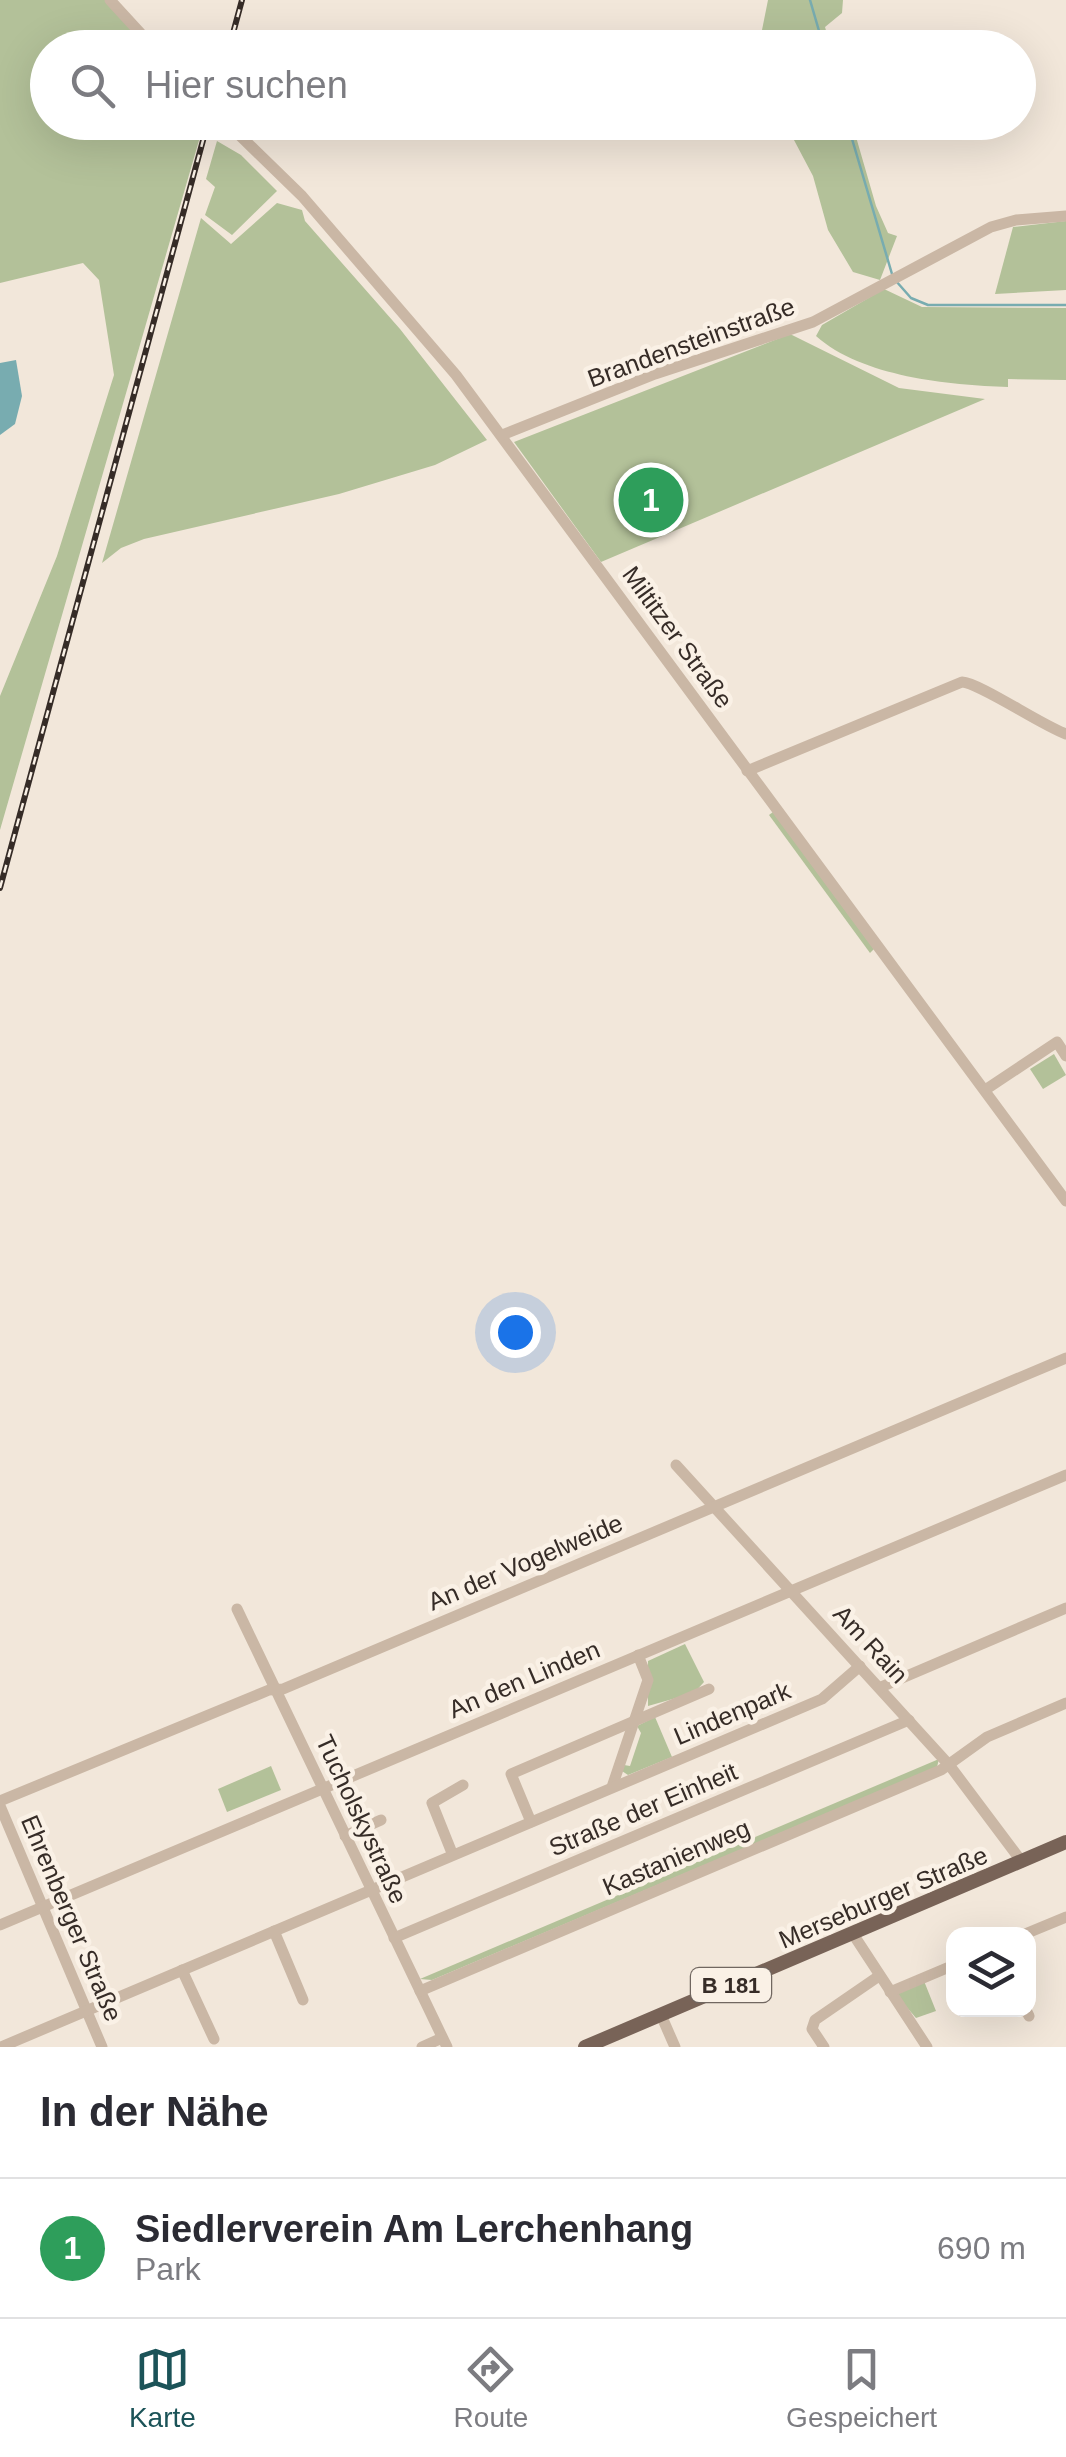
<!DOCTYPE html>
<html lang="de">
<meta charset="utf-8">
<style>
:root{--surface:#fff;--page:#f7f7f7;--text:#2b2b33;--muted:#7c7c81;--line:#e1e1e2;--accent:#1b5358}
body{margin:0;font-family:Arial,sans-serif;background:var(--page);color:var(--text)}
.controls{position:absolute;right:30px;bottom:30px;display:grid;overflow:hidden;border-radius:20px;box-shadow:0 10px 40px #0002}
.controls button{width:90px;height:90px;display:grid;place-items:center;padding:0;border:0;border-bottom:2px solid var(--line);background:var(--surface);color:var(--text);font:50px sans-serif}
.you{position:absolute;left:515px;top:1332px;width:35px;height:35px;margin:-25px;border:8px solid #fff;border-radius:50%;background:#1a73e8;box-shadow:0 0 0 15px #1a73e833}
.badge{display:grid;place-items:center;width:65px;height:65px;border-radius:50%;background:var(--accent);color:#fff;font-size:32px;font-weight:700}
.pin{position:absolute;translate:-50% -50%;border:5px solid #fff;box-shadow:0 2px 10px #0006}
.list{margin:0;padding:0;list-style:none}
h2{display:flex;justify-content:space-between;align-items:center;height:130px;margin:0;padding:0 40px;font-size:42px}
h2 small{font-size:32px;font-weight:400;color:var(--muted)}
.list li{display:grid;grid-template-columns:65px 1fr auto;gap:30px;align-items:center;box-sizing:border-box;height:140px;padding:0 40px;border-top:2px solid var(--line)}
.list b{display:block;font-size:38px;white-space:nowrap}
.list p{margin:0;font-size:32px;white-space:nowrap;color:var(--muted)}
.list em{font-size:32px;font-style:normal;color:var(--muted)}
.icon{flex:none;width:55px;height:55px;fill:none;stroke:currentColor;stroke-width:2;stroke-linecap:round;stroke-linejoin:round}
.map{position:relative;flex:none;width:1066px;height:2047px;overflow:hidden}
.search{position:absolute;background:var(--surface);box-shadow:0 10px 40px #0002;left:30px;right:30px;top:30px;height:110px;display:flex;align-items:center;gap:25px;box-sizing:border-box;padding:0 35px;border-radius:55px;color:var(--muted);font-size:38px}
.sheet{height:270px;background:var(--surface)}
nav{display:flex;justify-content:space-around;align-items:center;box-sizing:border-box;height:140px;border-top:2px solid var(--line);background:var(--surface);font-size:28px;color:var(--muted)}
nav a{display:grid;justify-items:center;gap:5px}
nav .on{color:var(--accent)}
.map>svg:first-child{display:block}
.green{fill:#b3c199}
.water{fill:#78acb0}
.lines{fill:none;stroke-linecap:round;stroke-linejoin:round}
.stream{stroke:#78acb0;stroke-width:2.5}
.minor{stroke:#cab7a5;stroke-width:11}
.major{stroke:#786357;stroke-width:14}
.rail-casing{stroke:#362c27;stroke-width:6}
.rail{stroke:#faf1e6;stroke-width:2.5;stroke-dasharray:8;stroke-linecap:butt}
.labels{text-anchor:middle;stroke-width:9;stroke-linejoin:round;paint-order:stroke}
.shield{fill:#faf1e6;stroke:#716760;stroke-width:2.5}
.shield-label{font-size:22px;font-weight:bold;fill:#362c27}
.street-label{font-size:25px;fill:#362c27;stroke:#faf1e6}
</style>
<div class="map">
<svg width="1066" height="2047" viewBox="0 0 1066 2047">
<rect width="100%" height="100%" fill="#f2e7da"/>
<!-- green -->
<g class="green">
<path d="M0 0H107L150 47 48 48V122L204 123 0 830V696L57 556 114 375 99 280 83 263 0 283Z"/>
<path d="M768 0H843L842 13 825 27 831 47H765L762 30Z"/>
<path d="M785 123H852L876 206 888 233 897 236 880 280 853 272 828 230 813 176Z"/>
<path d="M217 141 241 155 277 191 232 235 205 215 215 187 206 179Z"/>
<path d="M277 203 302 210 305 221 400 329 487 440 435 465 339 494 144 539 121 548 102 563 201 218 231 244Z"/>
<path d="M1066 221V290L995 294 1013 227Z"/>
<path d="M884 289 922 307 1066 308V380L1008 379V387C949 385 862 377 816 336L822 325Z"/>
<path d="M790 334 899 388 985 399 601 562 514 442Z"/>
<path d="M773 812 874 949 870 953 769 815Z"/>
<path d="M1054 1054 1066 1075 1043 1089 1030 1069Z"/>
<path d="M685 1644 704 1682 694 1693 648 1706V1661Z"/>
<path d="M655 1717 672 1757 628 1775 622 1771 624 1765 630 1766 641 1733 637 1726Z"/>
<path d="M939 1759 937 1767 432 1980 420 1979Z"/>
<path d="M271 1766 281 1790 227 1812 218 1789Z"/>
<path d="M924 1981 936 2011 916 2018 897 1996 899 1990Z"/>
</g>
<!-- water -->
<path class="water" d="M16 360 22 396 15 424 0 435V363Z"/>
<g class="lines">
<!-- stream -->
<g class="stream">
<path d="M810 0 824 48"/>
<path d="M847 122 892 274"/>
<path d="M896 281 911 298 928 305H1066"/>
</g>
<!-- minor -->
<g class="minor">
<path d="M110 0 154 48"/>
<path d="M226 122 302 196 456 375 1066 1201"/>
<path d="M502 435 655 374 813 322 991 227 1016 220 1066 216"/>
<path d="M747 771 962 682C980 683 1039 724 1066 734"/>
<path d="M985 1090 1057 1042 1066 1056"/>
<path d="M676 1465 950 1766 1022 1862"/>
<path d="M237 1609 447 2047"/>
<path d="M881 1687 1066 1608"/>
<path d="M612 1787 648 1680 638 1655"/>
<path d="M0 1801 269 1690 283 1689 1066 1358"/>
<path d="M0 1806 102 2047"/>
<path d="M531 1822 511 1774 709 1689"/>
<path d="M345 1836 381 1820"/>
<path d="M452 1853 432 1803 463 1785"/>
<path d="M0 1925 1066 1475"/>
<path d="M274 1931 303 2000"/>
<path d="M853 1934 927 2047"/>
<path d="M1025 1934 1066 1917"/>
<path d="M394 1938 909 1720"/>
<path d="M182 1970 214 2039"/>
<path d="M420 1991 941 1770 987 1737 1066 1703"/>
<path d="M890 1992 954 1965"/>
<path d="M1026 2010 1029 2016"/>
<path d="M661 2015 675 2047"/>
<path d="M1 2047 822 1699 860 1666"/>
<path d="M422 2047 442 2038"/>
<path d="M824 2047 812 2029 815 2020 879 1976"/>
</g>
<!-- major -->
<path class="major" d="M585 2047 1066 1842"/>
<defs>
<g id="rail">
<path d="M229 48 242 0"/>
<path d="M0 888 208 122"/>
</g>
</defs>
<!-- rail casing -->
<use href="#rail" class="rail-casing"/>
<!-- rail -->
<use href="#rail" class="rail"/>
</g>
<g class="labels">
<!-- shield labels -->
<rect class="shield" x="691" y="1968" width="80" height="34" rx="8"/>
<g class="shield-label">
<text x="731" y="1993">B 181</text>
</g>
<!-- street labels -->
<g class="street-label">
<text transform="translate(691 342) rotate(-20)" y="9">Brandensteinstraße</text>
<text transform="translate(678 637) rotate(54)" y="9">Miltitzer Straße</text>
<text transform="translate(525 1562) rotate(-23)" y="9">An der Vogelweide</text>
<text transform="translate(871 1644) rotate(47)" y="9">Am Rain</text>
<text transform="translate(524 1679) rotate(-23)" y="9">An den Linden</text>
<text transform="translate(732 1713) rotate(-23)" y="9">Lindenpark</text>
<text transform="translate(643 1809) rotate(-23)" y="9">Straße der Einheit</text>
<text transform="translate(362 1819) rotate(65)" y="9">Tucholskystraße</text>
<text transform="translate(676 1857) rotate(-23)" y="9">Kastanienweg</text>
<text transform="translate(883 1897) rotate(-23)" y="9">Merseburger Straße</text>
<text transform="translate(72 1918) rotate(67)" y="9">Ehrenberger Straße</text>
</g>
</g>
</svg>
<div class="controls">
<button><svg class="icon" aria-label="layers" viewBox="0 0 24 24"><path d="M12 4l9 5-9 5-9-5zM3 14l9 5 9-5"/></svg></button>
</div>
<div class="you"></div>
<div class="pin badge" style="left:651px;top:500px;background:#2e9e5b">1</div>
<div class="search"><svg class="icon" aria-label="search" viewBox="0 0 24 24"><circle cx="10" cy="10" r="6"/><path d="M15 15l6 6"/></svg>Hier suchen</div>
</div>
<section class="sheet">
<h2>In der Nähe<small></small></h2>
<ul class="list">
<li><span class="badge" style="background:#2e9e5b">1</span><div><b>Siedlerverein Am Lerchenhang</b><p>Park</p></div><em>690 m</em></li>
</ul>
</section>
<nav>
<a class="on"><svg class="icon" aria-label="map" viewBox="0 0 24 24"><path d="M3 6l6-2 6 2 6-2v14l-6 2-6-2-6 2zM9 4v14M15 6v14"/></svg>Karte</a>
<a><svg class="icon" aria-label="directions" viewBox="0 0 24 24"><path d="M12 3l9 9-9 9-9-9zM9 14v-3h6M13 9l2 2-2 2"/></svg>Route</a>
<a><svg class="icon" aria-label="saved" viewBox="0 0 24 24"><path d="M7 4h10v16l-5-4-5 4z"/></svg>Gespeichert</a>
</nav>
